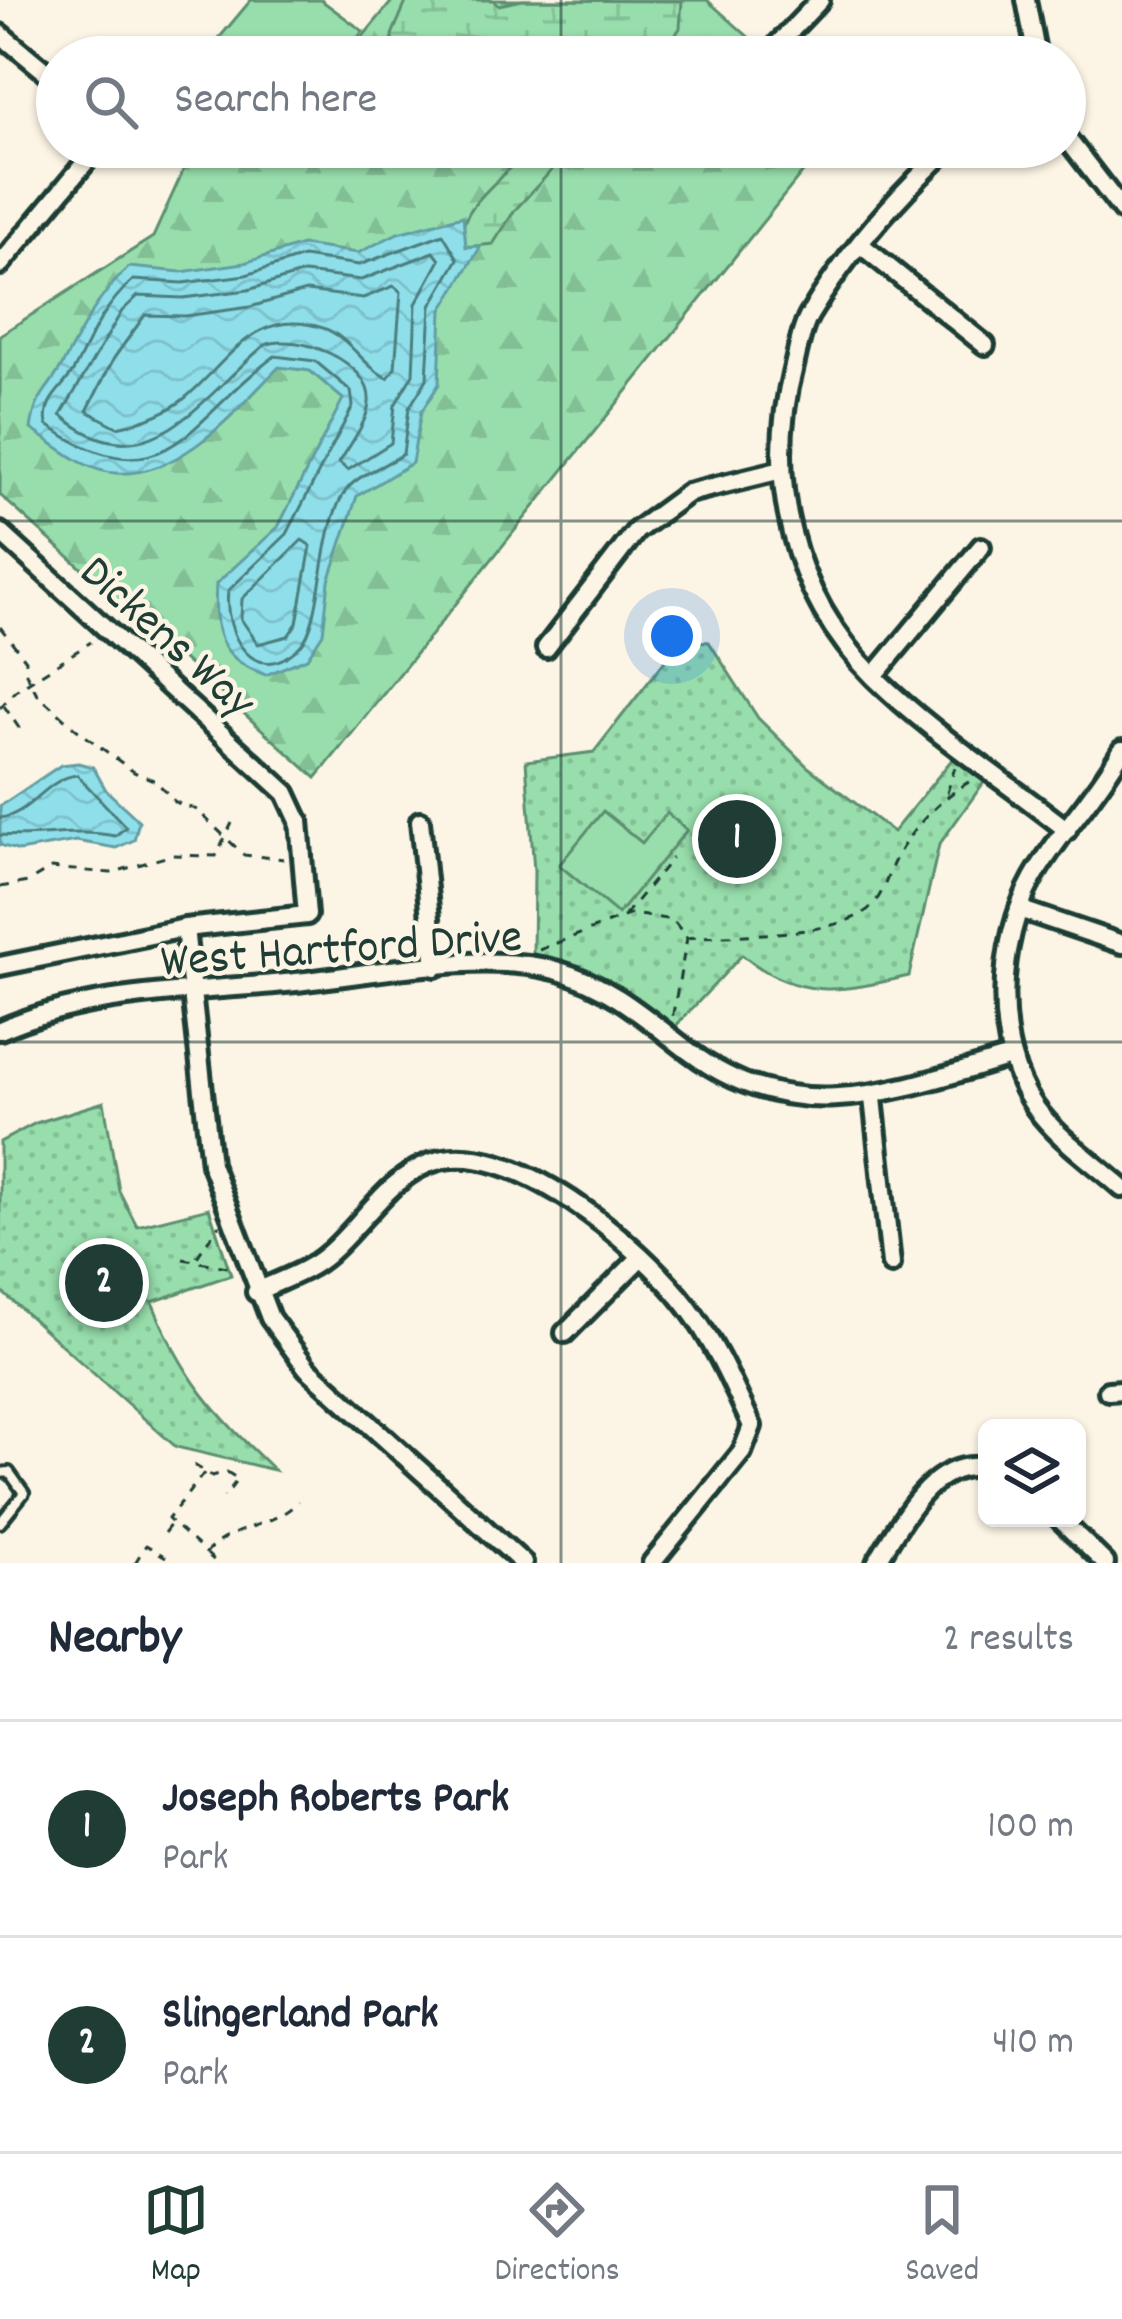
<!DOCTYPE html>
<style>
:root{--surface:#fff;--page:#f6f6f7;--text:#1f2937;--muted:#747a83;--line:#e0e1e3;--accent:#1f3d34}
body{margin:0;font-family:Dekko,sans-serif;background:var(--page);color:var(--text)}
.controls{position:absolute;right:36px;bottom:36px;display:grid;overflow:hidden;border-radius:18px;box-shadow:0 3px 9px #0004}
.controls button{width:108px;height:108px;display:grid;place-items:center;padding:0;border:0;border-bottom:3px solid var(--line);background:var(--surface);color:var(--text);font:60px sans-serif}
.you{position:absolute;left:672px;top:636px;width:42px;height:42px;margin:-30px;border:9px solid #fff;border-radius:50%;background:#1a73e8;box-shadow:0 0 0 18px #1a73e833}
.badge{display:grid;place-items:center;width:78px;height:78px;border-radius:50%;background:var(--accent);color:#fff;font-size:39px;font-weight:700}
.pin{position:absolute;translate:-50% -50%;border:6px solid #fff;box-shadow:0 3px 12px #0006}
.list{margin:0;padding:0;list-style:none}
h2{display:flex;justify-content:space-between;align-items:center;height:156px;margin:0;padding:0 48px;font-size:51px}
h2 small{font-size:39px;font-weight:400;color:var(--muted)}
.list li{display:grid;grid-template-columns:78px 1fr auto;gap:36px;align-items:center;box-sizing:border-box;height:216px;padding:0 48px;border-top:3px solid var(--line)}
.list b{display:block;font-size:45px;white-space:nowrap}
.list p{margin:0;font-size:39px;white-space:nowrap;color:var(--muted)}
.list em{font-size:39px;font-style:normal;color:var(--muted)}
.icon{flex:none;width:66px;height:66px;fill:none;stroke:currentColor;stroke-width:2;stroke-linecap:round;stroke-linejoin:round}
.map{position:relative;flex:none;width:1122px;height:1563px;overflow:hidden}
.search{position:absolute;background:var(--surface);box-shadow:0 3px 9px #0004;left:36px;right:36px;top:36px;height:132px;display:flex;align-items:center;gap:30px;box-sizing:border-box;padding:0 42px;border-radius:66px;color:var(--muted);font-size:45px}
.sheet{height:588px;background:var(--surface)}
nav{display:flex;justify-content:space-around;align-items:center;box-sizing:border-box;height:168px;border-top:3px solid var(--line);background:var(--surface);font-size:33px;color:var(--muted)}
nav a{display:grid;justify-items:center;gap:6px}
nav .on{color:var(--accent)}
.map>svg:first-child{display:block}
.grass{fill:url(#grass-dots);stroke:#5c8e70;stroke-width:3}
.forest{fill:url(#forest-firs);stroke:#5c8e70;stroke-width:3}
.wetland{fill:url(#wetland-marsh);stroke:#5c8e70;stroke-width:3}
.pitch{fill:#98deac;stroke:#5c8e70;stroke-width:3}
.water{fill:url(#water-waves);stroke:#629ea2;stroke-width:3}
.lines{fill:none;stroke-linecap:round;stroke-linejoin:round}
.shore{stroke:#4c7e7d;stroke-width:3}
.lane-casing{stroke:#1f3d34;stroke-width:16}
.street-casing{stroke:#1f3d34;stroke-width:26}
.path{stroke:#1f3d34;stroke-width:3;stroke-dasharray:9 9;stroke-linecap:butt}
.lane{stroke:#fcf5e5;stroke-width:8}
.street{stroke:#fcf5e5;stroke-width:16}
.grid{fill:none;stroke:#1f3d34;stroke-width:3;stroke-opacity:0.55}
.labels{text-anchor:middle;stroke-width:9;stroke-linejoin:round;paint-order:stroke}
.street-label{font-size:48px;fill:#1f3d34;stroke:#fcf5e5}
</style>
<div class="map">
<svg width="1122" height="1563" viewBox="0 0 1122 1563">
<defs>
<pattern id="grass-dots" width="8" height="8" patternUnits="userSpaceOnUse" patternTransform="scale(3)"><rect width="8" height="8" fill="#98deac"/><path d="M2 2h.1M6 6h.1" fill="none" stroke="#83bf95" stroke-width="1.8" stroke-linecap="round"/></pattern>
<pattern id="forest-firs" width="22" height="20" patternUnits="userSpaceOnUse" patternTransform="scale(3)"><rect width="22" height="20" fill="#98deac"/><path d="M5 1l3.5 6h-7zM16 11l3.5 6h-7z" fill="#83bf95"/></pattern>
<pattern id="wetland-marsh" width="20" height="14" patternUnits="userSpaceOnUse" patternTransform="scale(3)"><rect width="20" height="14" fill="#98deac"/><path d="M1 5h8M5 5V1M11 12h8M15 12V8" fill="none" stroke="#83bf95"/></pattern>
<pattern id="water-waves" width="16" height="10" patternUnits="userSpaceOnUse" patternTransform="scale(3)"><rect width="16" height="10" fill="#8fdfeb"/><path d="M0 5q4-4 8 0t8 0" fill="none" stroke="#7bc0ca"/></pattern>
</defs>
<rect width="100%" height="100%" fill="#fcf5e5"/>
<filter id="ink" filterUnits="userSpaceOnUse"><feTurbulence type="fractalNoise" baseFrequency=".00833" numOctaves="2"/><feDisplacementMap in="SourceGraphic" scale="24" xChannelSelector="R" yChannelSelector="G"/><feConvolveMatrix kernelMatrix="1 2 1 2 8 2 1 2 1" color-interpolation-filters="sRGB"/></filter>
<g filter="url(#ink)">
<!-- grass -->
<g class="grass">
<path d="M681 640 709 642 758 718 808 767 893 832 958 752 992 771 939 845 909 976C840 992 801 1001 742 955L673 1029 612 981 533 956 534 871 526 761 594 752Z"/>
<path d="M104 1102 119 1191 137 1226 209 1208 231 1275 152 1302C184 1381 213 1411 274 1470L176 1447 0 1290V1142L36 1123Z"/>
</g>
<!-- forest -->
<g class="forest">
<path d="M393 0H707L771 57H346Z"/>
<path d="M194 147H823L316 778 0 495V335L153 237Z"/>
</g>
<!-- wetland -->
<g class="wetland">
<path d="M407 0H493L498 5 523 0 682 1 680 28 661 57H396L392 35Z"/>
<path d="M526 147H573L515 210 493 244 466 247C448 209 509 179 526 147Z"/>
</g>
<!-- pitch -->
<g class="pitch">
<path d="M251 0H321L363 31 343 57H234L215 43Z"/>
<path d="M603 811 642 843 667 813 687 830 618 914 559 865Z"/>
</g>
<!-- water -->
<g class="water">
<path d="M463 216 466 247 481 246 442 310 439 384 421 412 412 463 357 496 329 581 323 633 307 658 266 675C218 659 213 631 216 584L278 527 343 399 310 371 279 367C237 409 182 478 115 473 84 471 56 445 31 429 36 392 49 391 64 362 84 325 98 296 129 267L181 272 244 263 302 245 358 253 398 233Z"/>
<path d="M78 763 93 767 106 790 139 821 134 840 116 848 76 841 19 851 0 845V806L61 765Z"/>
</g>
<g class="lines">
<!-- shore -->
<g class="shore">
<path d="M443 234 458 259 431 306 427 379 409 408 403 454C387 465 361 473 348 488 318 523 325 621 300 646 255 691 223 634 228 591L287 534 353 406 351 391 315 361 275 356C188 419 167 506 47 425 42 398 64 389 75 368 92 334 104 306 133 280L183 283 246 275 303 257 359 265Z"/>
<path d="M434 252 440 260 416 304 413 374 395 405 391 443 348 470 339 463C349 446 367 423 369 403 373 362 297 332 265 345 202 396 148 489 61 415L122 311 138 296 183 298 248 290 304 273 361 280Z"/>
<path d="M394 286 401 292 395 368 388 378C365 369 350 337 323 328 255 306 230 360 185 398 166 414 140 422 117 427L87 411 114 358 145 315 185 316 250 307 306 291 363 298Z"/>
<path d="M302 540 311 546 297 623 288 636 258 644 241 619 242 599Z"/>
<path d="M0 818C30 815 46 778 77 775L126 827 115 836C74 828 39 839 0 835"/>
</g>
<defs>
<path id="lane" d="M0 1473 9 1472 24 1493 0 1523"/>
<g id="street">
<path d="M1026 0 1037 57"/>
<path d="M0 34 57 81"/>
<path d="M779 43 820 0"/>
<path d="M1065 136 1122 210"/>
<path d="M950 147C898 195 847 253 810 314 801 329 798 350 794 366 764 477 791 594 874 677 931 733 1004 780 1067 830"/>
<path d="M861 245 985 345"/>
<path d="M0 265 98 147"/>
<path d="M0 532 286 793 299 821 307 915 185 928 0 966"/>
<path d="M546 648 636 531 688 493 778 471"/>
<path d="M874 676 981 547"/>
<path d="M1122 750C1096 796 1059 833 1033 878 997 942 992 1046 1035 1107 1058 1139 1092 1161 1122 1188"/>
<path d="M420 821 435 967"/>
<path d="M1019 909 1122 944"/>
<path d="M185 928 211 1164 270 1318 307 1368 523 1563"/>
<path d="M0 1030C90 990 199 992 296 982 374 974 483 950 559 971 611 986 648 1020 690 1052 794 1131 898 1090 1010 1057"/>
<path d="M873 1098 891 1264"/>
<path d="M256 1292C280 1280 308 1272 328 1254 362 1225 387 1179 430 1163 509 1132 641 1246 687 1306 715 1343 733 1385 752 1426L742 1452 652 1563"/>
<path d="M565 1333 641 1257"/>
<path d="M1108 1391 1122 1390"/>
<path d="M1059 1518 1105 1563"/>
<path d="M876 1563C901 1523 932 1457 987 1468"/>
</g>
</defs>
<!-- lane casing -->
<use href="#lane" class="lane-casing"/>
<!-- street casing -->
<use href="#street" class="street-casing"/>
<!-- path -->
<g class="path">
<path d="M0 627 26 660 25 671 37 694 76 729 134 772 156 781 175 802 197 810 244 855 284 859"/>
<path d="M4 706 19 728 16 733"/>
<path d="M0 708 15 691 91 642"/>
<path d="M947 793 955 767"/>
<path d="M0 887 28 882 51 868 111 873 172 855 216 856 232 823"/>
<path d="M625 915 672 858"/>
<path d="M687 938C733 934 825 937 863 913 884 900 885 878 896 858 913 826 943 796 974 779"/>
<path d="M539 950 631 914 673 920 687 938 672 1019"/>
<path d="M197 1257 219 1225"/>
<path d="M183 1259 233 1268"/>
<path d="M194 1465 212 1476 227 1472 238 1479 224 1497"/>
<path d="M204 1473 168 1519 206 1553C228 1526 277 1527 298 1501"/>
<path d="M164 1533 171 1524"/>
<path d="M207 1554 217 1563"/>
<path d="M135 1563 146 1545 166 1557"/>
</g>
<!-- lane -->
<use href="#lane" class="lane"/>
<!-- street -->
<use href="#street" class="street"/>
</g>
</g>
<!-- grid -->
<path class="grid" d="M561 0V57M561 147V1563M0 521H1122M0 1042H1122"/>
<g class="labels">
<!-- street labels -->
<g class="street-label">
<text transform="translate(170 634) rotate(42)" y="17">Dickens Way</text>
<text transform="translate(341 945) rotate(-4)" y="17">West Hartford Drive</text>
</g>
</g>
</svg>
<div class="controls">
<button><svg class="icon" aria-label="layers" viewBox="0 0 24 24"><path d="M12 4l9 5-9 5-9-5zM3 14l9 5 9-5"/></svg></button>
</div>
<div class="you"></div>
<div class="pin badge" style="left:737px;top:839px">1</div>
<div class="pin badge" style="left:104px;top:1283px">2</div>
<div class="search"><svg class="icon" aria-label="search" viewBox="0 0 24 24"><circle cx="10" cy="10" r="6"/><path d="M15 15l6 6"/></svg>Search here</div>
</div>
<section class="sheet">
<h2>Nearby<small>2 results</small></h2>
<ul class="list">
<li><span class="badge">1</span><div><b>Joseph Roberts Park</b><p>Park</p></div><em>100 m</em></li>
<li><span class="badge">2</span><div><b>Slingerland Park</b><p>Park</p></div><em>410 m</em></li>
</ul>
</section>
<nav>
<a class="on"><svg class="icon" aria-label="map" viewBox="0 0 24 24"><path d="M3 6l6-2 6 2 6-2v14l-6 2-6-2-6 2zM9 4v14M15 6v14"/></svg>Map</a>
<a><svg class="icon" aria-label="directions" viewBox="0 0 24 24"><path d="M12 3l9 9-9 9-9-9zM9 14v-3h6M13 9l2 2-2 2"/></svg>Directions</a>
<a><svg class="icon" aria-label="saved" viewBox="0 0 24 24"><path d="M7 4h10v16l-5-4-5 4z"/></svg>Saved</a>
</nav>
